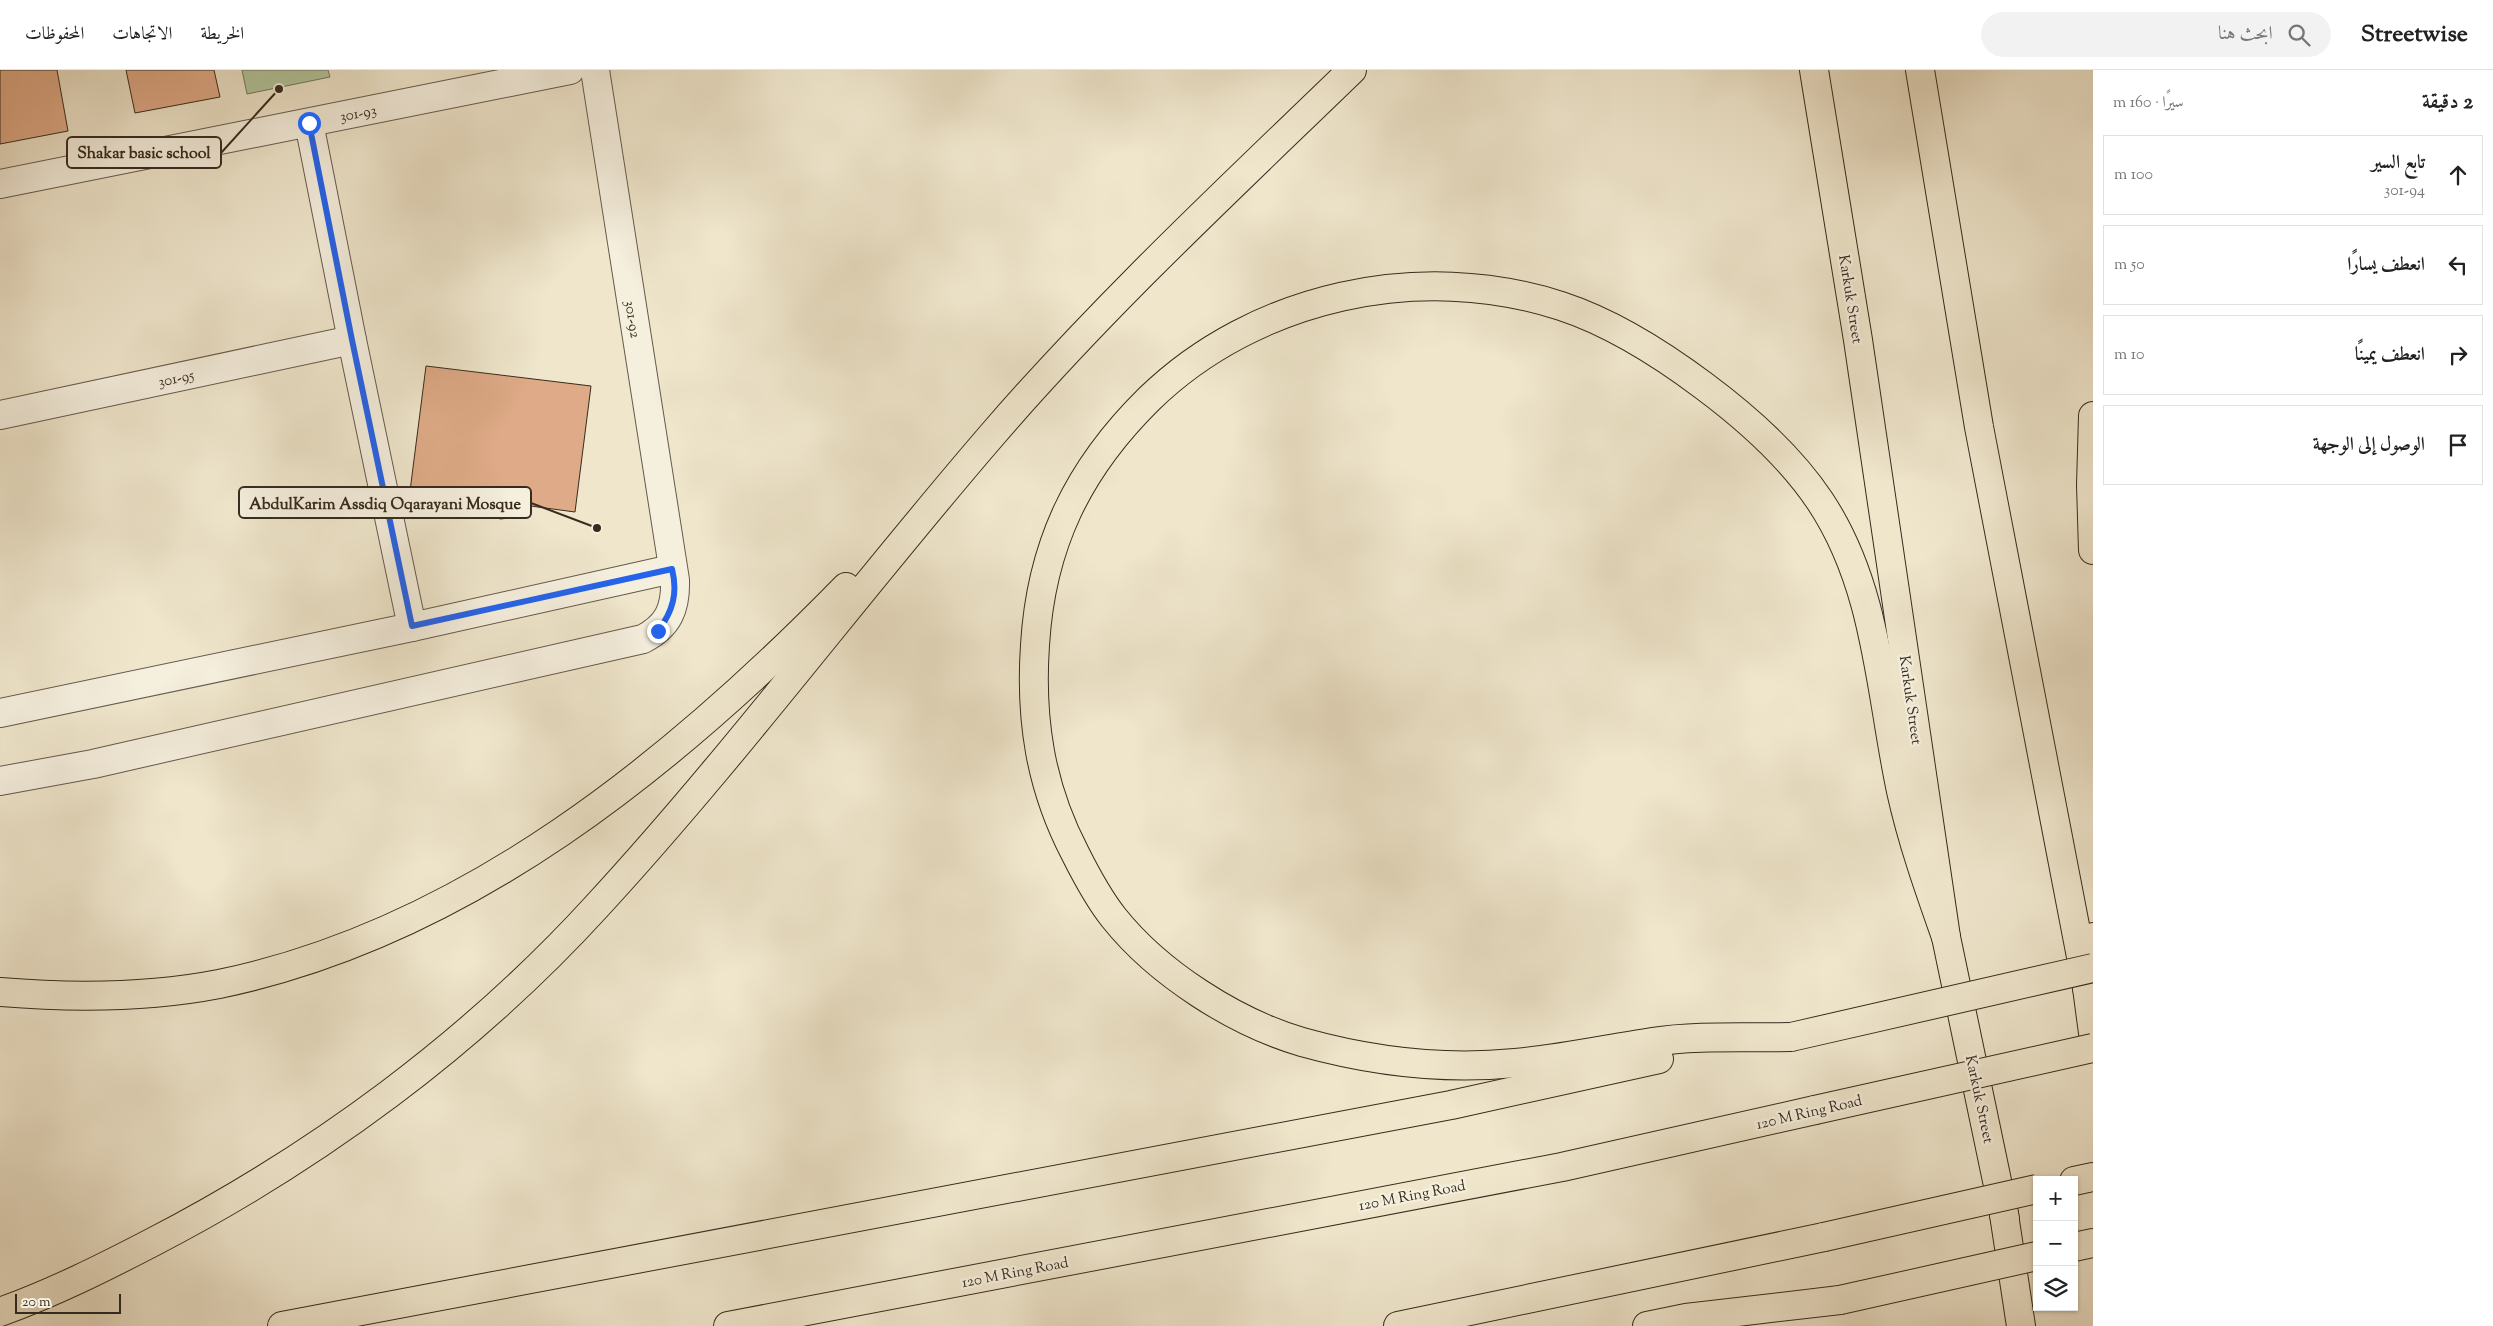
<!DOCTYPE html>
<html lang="ar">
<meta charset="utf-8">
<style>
:root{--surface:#fff;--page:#f2f2f2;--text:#222;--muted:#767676;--line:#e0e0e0}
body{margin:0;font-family:"Sorts Mill Goudy",Amiri,serif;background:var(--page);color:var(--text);direction:rtl}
.controls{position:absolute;right:15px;bottom:15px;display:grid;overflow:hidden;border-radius:0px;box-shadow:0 1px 4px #0004}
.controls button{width:45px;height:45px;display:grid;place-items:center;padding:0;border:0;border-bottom:1px solid var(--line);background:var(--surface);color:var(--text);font:25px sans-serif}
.scale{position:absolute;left:15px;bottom:12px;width:106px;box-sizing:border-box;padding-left:5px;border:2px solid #372b1e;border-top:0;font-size:14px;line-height:18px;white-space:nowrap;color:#372b1e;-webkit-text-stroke:4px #f5efde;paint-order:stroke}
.stop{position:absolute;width:15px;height:15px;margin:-11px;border:4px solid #2563eb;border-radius:50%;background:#fff}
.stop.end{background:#2563eb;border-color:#fff;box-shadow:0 1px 5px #0008}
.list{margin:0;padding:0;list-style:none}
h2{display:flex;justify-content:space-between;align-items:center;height:65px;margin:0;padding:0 20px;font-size:21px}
h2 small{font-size:16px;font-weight:400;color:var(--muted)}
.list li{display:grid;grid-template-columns:32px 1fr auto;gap:15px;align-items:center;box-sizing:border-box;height:80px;margin:0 10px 10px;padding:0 10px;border:1px solid var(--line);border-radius:0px}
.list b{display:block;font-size:19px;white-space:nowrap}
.list p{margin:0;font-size:16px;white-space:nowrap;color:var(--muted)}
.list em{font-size:16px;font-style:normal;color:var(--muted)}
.icon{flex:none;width:28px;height:28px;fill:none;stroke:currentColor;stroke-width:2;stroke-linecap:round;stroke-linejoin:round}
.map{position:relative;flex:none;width:2093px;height:1256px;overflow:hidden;direction:ltr}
header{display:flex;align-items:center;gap:30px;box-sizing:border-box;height:70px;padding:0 25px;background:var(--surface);border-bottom:1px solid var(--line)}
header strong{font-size:24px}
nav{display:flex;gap:28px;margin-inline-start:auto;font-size:18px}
.search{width:350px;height:45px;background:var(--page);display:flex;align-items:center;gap:12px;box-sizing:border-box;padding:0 18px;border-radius:28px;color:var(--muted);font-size:19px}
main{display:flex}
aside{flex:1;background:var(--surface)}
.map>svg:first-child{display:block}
.green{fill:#b3c69d;stroke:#75785e}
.building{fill:#deaa87;stroke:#372b1e}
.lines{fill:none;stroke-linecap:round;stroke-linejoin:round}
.minor-casing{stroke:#655a4a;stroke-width:30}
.trunk-casing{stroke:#372b1e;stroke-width:30}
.motorway-casing{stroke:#372b1e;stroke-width:30}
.minor{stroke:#f5efde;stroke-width:28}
.trunk{stroke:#efe6cc;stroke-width:28}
.motorway{stroke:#efe6cc;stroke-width:28}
.motorway-bridge-casing{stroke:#372b1e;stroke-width:30;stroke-linecap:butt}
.motorway-bridge{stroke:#efe6cc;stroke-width:28}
.route{stroke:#2563eb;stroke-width:6}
.labels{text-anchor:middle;stroke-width:4.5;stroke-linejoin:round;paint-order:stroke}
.street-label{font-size:15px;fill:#372b1e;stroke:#f5efde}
.leader{fill:none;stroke:#372b1e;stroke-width:2}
.callout-dot{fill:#372b1e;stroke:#f5efde;stroke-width:2}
.callout{fill:#f5efde;stroke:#372b1e;stroke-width:2}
.callout-label{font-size:16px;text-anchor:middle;font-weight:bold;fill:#372b1e}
</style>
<header>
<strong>Streetwise</strong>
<div class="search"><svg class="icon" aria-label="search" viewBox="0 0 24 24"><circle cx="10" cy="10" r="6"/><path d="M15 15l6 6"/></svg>ابحث هنا</div>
<nav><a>الخريطة</a><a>الاتجاهات</a><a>المحفوظات</a></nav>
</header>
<main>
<aside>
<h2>2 دقيقة<small>سيرًا · 160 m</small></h2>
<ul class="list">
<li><svg class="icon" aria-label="ahead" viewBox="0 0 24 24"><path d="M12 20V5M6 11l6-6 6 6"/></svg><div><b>تابع السير</b><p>301-94</p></div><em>100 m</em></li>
<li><svg class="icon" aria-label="left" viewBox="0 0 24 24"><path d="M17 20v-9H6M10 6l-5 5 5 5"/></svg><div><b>انعطف يسارًا</b></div><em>50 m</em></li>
<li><svg class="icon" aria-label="right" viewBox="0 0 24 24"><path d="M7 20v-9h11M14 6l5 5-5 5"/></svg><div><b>انعطف يمينًا</b></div><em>10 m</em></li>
<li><svg class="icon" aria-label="arrive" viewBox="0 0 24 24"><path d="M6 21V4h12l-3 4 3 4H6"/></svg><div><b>الوصول إلى الوجهة</b></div></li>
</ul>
</aside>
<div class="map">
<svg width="2093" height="1256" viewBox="0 0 2093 1256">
<rect width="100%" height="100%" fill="#efe6cc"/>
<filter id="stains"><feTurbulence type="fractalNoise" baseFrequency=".004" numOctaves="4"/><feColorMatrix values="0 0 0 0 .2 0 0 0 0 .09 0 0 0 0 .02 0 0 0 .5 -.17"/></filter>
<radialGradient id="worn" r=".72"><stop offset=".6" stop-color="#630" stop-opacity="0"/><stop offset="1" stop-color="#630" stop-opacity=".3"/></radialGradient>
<!-- green -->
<path class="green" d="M242 0H328L330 7 247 24Z"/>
<!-- building -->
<g class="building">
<path d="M0 0H57L68 61 0 74Z"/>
<path d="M126 0H214L220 27 135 43Z"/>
<path d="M426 296 591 316 575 442 523 435 519 443 510 448 500 449 491 444 486 435V431L410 421Z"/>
</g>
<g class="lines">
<defs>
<g id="minor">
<path d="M309 53 352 270 412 557"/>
<path d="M0 114 570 0"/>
<path d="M0 345 352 270"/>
<path d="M0 643 412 557 672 499"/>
<path d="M0 711 93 694 643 569C668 556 676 539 675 510L595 0"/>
</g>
<g id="trunk">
<path d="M1814 0 1858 270 1946 867 2005 1149"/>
<path d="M1920 0 1979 357 2087 918 2093 963"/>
</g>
<g id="motorway">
<path d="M2093 346 2091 415 2093 480"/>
<path d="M2087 918 2093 867"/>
<path d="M0 922C73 928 147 928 219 914 466 863 674 693 846 517"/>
<path d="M1791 967C1746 968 1697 965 1652 972 1606 979 1561 989 1515 993 1444 1000 1370 991 1302 972 1234 952 1158 903 1114 848 1098 828 1086 805 1075 783 1040 716 1030 649 1035 575 1041 475 1078 399 1149 329 1255 226 1420 190 1561 236 1613 253 1660 283 1704 316 1747 348 1790 386 1820 431 1878 518 1880 623 1901 721 1912 771 1929 819 1946 867"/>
<path d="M2074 1111 2093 1107"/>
<path d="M2003 1138 2021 1256"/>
<path d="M2074 1177 2093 1173"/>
<path d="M0 1242C53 1223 103 1198 153 1172 317 1087 471 974 597 836 736 685 858 520 992 365 1104 235 1229 119 1352 0"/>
<path d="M282 1256 1451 1035 1659 989"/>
<path d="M728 1256 1562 1097 1815 1040"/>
<path d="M1398 1256 1824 1167"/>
<path d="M1647 1256 1686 1248 1840 1230"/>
</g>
</defs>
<!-- minor casing -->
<use href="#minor" class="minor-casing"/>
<!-- trunk casing -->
<use href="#trunk" class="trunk-casing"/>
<!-- motorway casing -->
<use href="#motorway" class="motorway-casing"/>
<!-- minor -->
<use href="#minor" class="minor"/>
<!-- trunk -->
<use href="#trunk" class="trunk"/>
<!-- motorway -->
<use href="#motorway" class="motorway"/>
<defs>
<g id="motorway-bridge">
<path d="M1791 967 2093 898"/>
<path d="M1815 1040 2093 978"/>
<path d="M1824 1167 2037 1119"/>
<path d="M1840 1230 2037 1186"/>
</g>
</defs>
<!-- motorway-bridge casing -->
<use href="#motorway-bridge" class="motorway-bridge-casing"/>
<!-- motorway-bridge -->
<use href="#motorway-bridge" class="motorway-bridge"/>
</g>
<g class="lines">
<!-- route -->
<path class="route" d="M309 53 352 270 412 556 672 499C678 523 673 541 658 561"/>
</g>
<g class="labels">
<!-- street labels -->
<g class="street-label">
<text transform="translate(358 43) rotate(-11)" y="5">301-93</text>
<text transform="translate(1851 229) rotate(81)" y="5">Karkuk Street</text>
<text transform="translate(633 249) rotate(81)" y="5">301-92</text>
<text transform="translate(176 308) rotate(-12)" y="5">301-95</text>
<text transform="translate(1911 630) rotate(82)" y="5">Karkuk Street</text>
<text transform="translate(1980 1029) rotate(78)" y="5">Karkuk Street</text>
<text transform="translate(1809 1042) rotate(-13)" y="5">120 M Ring Road</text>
<text transform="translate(1412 1125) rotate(-11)" y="5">120 M Ring Road</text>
<text transform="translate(1015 1202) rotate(-11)" y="5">120 M Ring Road</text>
</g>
</g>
<!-- callouts -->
<path class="leader" d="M279 19L221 83M597 458L531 433"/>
<g class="callout-dot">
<circle cx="279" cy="19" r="5"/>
<circle cx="597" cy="458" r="5"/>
</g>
<g class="callout">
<rect x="67" y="67" width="154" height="31" rx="5"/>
<rect x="239" y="417" width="292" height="31" rx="5"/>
</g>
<g class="callout-label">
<text x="144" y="88">Shakar basic school</text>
<text x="385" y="439">AbdulKarim Assdiq Oqarayani Mosque</text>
</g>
<rect width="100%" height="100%" filter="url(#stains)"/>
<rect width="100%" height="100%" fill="url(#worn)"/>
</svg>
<div class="controls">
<button>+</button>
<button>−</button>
<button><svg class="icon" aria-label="layers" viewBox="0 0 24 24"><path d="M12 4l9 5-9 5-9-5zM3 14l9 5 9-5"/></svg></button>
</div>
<div class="scale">20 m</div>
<div class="stop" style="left:309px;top:53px"></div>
<div class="stop end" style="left:658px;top:561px"></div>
</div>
</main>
